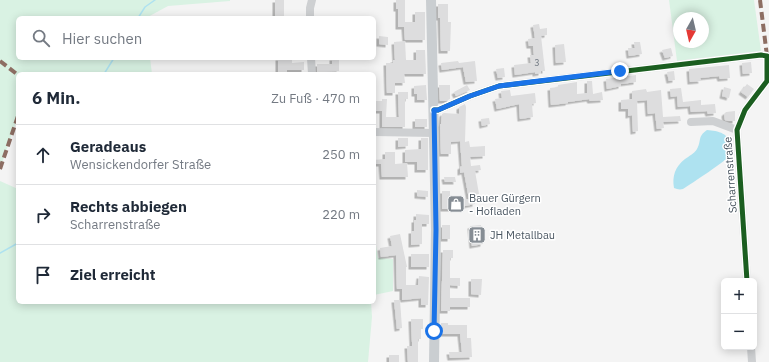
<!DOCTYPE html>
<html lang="de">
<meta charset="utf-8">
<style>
:root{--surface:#fff;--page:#f2f2f3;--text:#1f2937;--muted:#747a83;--line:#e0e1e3}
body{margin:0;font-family:"IBM Plex Sans",sans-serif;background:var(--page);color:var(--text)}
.controls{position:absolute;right:12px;bottom:12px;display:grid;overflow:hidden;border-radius:6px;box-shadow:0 2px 10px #0003}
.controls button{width:36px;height:36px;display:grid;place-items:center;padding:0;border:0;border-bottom:1px solid var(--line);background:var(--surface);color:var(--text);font:20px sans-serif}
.compass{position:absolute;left:673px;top:12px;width:36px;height:36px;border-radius:50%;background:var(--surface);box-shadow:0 2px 10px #0003;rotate:188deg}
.stop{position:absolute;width:12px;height:12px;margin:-9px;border:3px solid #1a73e8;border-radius:50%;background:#fff}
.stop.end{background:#1a73e8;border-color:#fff;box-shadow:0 1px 4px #0008}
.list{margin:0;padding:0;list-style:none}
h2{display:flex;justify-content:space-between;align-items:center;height:52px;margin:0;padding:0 16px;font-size:17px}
h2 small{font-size:13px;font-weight:400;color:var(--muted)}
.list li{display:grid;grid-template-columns:26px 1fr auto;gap:12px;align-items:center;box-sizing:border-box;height:60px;padding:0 16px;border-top:1px solid var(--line)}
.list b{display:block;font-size:15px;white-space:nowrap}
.list p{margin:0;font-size:13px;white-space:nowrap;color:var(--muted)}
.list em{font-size:13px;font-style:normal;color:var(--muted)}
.icon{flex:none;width:22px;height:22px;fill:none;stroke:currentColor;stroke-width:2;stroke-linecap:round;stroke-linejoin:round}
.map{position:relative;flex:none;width:769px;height:362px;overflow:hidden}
.search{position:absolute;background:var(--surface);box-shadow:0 2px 10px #0003;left:16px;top:16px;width:360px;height:44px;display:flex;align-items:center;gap:10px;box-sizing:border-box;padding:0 14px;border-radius:6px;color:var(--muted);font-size:15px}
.panel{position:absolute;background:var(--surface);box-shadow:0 2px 10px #0003;left:16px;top:72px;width:360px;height:232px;border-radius:6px}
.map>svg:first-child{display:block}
.green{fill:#d9f2e3;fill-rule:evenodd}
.water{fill:#aee2f0}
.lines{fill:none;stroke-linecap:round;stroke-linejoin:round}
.stream{stroke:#aee2f0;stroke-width:1.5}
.building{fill:#ddddde;filter:url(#shadow)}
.minor{stroke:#ced0d2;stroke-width:8}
.major{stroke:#caced1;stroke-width:10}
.quiet{stroke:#8d6e63;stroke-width:4;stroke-dasharray:8 4;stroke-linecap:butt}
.cycleway-casing{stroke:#fff;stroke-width:8}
.cycleway{stroke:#1b5e20;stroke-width:5}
.route{stroke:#1a73e8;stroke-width:5}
.labels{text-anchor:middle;stroke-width:3;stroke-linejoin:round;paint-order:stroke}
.number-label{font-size:9px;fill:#707881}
.street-label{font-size:11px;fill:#4a5661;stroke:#fff}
.poi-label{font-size:11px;fill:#4a5661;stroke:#fff;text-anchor:start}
</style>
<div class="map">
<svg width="769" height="362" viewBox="0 0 769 362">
<defs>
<filter id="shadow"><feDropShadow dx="-2.5" dy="2.5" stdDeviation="0" flood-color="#0004"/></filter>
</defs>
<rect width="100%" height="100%" fill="#f4f4f4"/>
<!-- green -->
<g class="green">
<path d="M0 0H230V1L168 6 146 18H18V58H150L152 74H18V116L0 169Z"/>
<path d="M669 0H754L761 51 677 61ZM679 18H703V42H679Z"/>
<path d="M0 181 18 189V302H371L372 317 368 362H0Z"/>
<path d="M374 233 378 258 393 259V291L374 295Z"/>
</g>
<!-- water -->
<path class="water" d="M707 130C718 131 731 133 729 147 729 151 728 156 726 159 724 162 685 188 683 189 679 190 677 189 674 188 672 176 675 167 685 159 689 156 694 154 697 149 702 140 697 137 707 130Z"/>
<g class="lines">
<!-- stream -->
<g class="stream">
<path d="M138 18 145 7 155 0"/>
<path d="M104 74 114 58"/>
<path d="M0 253 18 243"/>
</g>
</g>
<!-- building -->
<g class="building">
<rect x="275" y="0" width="9" height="18"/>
<path d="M396 0H405V22H415V12H425V40H405L404 27H398V9H396Z"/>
<path d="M438 4H448V22H451L450 51H441L440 18H438Z"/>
<path d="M539 24 540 29 547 28V35L541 36 545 71H541V73L535 74V72L515 75 514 65 531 63 530 55H534L533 46H529L528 39 535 38 533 25Z"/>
<path d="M379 36 388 37V45L379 44Z"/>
<path d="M405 41 406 60H416V50H425L426 74H404L405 83H395V93H387L386 63H393V60H395L394 42Z"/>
<path d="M634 42H640L642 54 629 56 628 48H635Z"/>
<path d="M564 44 566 62 556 63 555 45Z"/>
<path d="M671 48 673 56 665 58 662 50Z"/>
<path d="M278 58H292V63L304 62V70H287V74H278Z"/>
<path d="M332 58H339V71L325 72V74H317V64H332Z"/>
<path d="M458 61 459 63 475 61 477 81 466 82 463 67 442 70 441 63Z"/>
<path d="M751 62 752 73 743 74 742 63Z"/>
<path d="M729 65 730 78 720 79 719 76 700 78 701 81 690 82 689 69Z"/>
<path d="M504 68 505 77 498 78 496 69Z"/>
<path d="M674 71 675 80 669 81 667 72Z"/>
<path d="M636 75V82L621 84V86L607 89 606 79Z"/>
<path d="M587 81H592L593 94 602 92 603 100 590 101 589 99 568 102V103L551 105 550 88 558 87V85L577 82V94L587 93Z"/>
<path d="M747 84 754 89 748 97 741 92Z"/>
<path d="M426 85 427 100H417V94H414V86Z"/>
<path d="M439 85H450V99L446 101H440Z"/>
<path d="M467 85 470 90 456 96 454 92Z"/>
<path d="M724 87 731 89 729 98 722 96Z"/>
<path d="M681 88 683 102 701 100V105L715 104 716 113 708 114 707 111 691 112 690 106 678 107 677 96 671 97 670 89Z"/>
<path d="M646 89 647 92 661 90 663 117 680 116 681 121 663 122 664 128 657 129 655 113 648 114 647 100 637 101 638 131 633 132 632 115 628 116V109H621V100L632 99V91Z"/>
<path d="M510 90 511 96 535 93 536 103 532 104 533 117 520 119 519 104 497 109 495 99 502 98 501 91Z"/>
<path d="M398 92H408V99H405V127H382V111H374V101H382V99H387L386 117H399Z"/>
<path d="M465 104 466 107 465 142 469 141 470 147 485 146V156L470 157 471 166 480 165 481 170 475 171 479 194 474 195 475 204 450 209H442V191H450V201L469 199 464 172 460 173V167L462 166 460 141 451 142V154H441L440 124H441L442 114 444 113 459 114V107Z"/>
<path d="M735 111V121H729L725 120 724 114 726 112Z"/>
<path d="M489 118 490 124 482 126 481 119Z"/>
<rect x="415" y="119" width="12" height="8"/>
<path d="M398 138H408V146L398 147Z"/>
<path d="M421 138H428V170H417V162H405V150L421 149Z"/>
<path d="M385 152H395V164L407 163 408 177H382L381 164H374V160L385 159Z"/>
<path d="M444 177H455L456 182H445Z"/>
<path d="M417 190 428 191V197L417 196Z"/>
<path d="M416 214 429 215V224H422V244L411 245V231H414V220H416Z"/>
<rect x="442" y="225" width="8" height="14"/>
<path d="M481 225 483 244 472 246 470 226Z"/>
<path d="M400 234 407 267H406V285H418L419 276 429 277 428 305H421V298L402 300V289H397L396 255 381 257 380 248 392 246 390 236Z"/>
<path d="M443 250H453V258H450V278H460V286L450 285V298H470V307H450V311H441Z"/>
<rect x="411" y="254" width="18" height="13"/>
<path d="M471 279H482L481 295 471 294Z"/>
<path d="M394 300H400L402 328 397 329Z"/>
<path d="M411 319H423V329H421V339H418V362H408L407 346H412V342Z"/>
<path d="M441 323H448V325H467V338H471L472 357 450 358 449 352H462L460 334H441Z"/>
<rect x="389" y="355" width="10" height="7"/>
</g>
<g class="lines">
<!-- minor -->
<g class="minor">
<path d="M310 18V8L312 0"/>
<path d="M311 58 312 74"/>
<path d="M434 110H438L470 96 499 86 761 55 767 56V81L745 110 737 130 747 281"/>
<path d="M691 122 713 121 737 130"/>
<path d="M374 132 434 133"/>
<path d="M751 347 752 362"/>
</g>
<!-- major -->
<path class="major" d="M431 0 436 230 434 362"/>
<!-- quiet -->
<g class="quiet">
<path d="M760 0 767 56"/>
<path d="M0 61 18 75"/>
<path d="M0 169 18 116"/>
</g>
<defs>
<path id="cycleway" d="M434 110H438L470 96 499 86 761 55 767 56V81L745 110 737 130 747 281"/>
</defs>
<!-- cycleway casing -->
<use href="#cycleway" class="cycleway-casing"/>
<!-- cycleway -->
<use href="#cycleway" class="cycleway"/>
</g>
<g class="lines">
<!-- route -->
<path class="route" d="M434 331 436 230 434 110H438L470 96 499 86 620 71"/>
</g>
<!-- icons -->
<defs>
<symbol id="shop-square" viewBox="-11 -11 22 22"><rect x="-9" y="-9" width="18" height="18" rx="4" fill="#868d94" stroke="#fff"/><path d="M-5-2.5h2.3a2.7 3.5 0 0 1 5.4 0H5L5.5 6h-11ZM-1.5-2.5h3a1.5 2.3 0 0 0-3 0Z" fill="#fff"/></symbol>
<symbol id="building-square" viewBox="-11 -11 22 22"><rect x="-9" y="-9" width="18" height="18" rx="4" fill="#868d94" stroke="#fff"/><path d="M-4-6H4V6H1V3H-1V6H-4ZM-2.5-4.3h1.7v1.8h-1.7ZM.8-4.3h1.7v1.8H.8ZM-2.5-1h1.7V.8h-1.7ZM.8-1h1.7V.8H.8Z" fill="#fff"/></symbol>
</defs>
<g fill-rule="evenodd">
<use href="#shop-square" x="446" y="194" width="20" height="20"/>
<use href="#building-square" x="467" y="225" width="20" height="20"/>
</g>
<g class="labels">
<!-- number labels -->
<g class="number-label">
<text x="537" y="66">3</text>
</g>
<!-- street labels -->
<g class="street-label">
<text transform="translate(730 175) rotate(-94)" y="4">Scharrenstraße</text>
</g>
<!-- poi labels -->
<g class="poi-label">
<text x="469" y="202">Bauer Gürgern<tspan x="469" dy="13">- Hofladen</tspan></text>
<text x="490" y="239">JH Metallbau</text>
</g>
</g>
</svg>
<div class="controls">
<button>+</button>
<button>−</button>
</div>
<svg class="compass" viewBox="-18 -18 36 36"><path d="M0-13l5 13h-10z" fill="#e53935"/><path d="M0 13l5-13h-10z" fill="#747a83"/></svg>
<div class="stop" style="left:434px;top:331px"></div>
<div class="stop end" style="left:620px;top:71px"></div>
<div class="search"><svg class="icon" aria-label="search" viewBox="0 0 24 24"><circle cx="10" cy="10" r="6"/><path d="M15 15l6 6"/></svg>Hier suchen</div>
<section class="panel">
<h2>6 Min.<small>Zu Fuß · 470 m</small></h2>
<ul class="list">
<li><svg class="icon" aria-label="ahead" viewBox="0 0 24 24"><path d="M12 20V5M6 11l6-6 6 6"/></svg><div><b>Geradeaus</b><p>Wensickendorfer Straße</p></div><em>250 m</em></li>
<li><svg class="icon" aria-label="right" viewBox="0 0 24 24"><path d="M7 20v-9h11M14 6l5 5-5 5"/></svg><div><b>Rechts abbiegen</b><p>Scharrenstraße</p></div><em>220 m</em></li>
<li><svg class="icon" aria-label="arrive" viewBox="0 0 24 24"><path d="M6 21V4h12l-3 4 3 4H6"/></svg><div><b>Ziel erreicht</b></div></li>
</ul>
</section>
</div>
